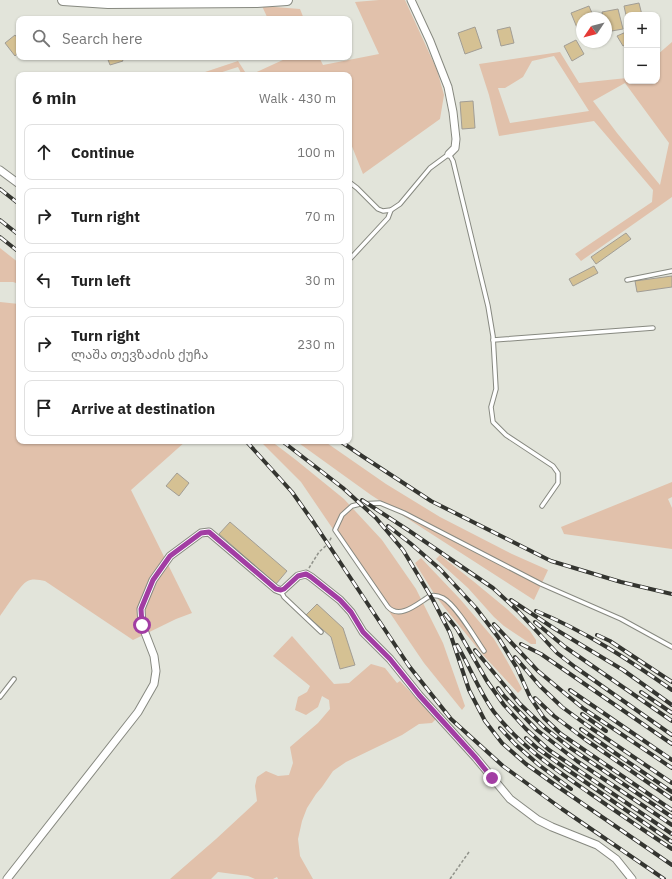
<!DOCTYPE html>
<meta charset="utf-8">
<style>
:root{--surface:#fff;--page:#f6f6f6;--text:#222;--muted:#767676;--line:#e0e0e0}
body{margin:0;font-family:"IBM Plex Sans","Noto Sans Georgian",sans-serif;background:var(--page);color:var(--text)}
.controls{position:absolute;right:12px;top:12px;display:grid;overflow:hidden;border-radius:8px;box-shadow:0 1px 3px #0004}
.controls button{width:36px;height:36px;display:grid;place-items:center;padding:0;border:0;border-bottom:1px solid var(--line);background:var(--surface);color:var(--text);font:20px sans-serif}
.compass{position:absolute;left:576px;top:12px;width:36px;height:36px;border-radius:50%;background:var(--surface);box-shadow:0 1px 3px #0004;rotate:235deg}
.stop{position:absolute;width:12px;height:12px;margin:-9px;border:3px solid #a23da3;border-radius:50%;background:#fff}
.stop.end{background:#a23da3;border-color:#fff;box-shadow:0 1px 4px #0008}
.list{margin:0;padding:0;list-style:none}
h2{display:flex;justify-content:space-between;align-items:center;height:52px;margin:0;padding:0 16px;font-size:17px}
h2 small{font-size:13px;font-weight:400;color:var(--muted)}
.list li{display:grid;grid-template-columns:26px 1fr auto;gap:12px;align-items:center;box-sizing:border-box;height:56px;margin:0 8px 8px;padding:0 8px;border:1px solid var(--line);border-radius:8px}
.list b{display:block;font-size:15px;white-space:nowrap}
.list p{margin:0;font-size:13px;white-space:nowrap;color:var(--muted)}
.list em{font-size:13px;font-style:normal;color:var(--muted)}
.icon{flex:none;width:22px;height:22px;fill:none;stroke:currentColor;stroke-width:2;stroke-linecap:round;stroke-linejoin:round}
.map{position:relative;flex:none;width:672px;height:879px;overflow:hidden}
.search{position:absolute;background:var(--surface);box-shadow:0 1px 3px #0004;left:16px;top:16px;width:336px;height:44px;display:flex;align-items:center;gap:10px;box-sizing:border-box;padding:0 14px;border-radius:8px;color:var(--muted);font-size:15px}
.panel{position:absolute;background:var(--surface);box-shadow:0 1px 3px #0004;left:16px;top:72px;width:336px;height:372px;border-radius:8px}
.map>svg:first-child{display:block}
.green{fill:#e1c1ab;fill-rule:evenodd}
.building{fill:#d5c193;stroke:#a19d95}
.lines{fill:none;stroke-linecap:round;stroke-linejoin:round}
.lane-casing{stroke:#878980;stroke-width:5.5}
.street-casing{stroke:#878980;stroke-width:9}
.secondary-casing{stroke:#878980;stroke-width:12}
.path{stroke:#90928a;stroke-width:1.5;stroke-dasharray:3 2;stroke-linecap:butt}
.lane{stroke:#fff;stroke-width:3.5}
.street{stroke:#fff;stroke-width:7}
.secondary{stroke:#fff;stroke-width:10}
.rail-casing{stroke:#343530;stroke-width:4}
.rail{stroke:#fff;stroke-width:2.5;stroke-dasharray:8;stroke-linecap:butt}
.route{stroke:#a23da3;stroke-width:5}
</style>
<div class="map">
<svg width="672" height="879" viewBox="0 0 672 879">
<rect width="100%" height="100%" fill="#e2e4da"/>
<!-- green -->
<g class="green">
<path d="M379 0H405L437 70 444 95 440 119 363 174 349 139V75H262L261 74 259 75H250L285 59 284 57H319L323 65 379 54 355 2Z"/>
<path d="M262 6 300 9 304 19H268Z"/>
<path d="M672 42V197L581 261 575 254 652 202 653 190 594 121 499 136 489 95 479 64 560 52 579 83 627 78V81H657V55ZM554 56 589 111 510 123 498 88H505L523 77 532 61ZM625 83 669 143 660 185 617 133 593 101Z"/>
<path d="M238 61 247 75H242L238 67 213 75H196Z"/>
<path d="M0 248 19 263V284L13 282H0Z"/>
<path d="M0 302 19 304V441H186L131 490 192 613 176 619 133 640 45 581C39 580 32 578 26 582 19 587 6 608 0 616Z"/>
<path d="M260 441H271L296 460 344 499 382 540 416 589 443 643 465 706 462 710 424 663 301 482Z"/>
<path d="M296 441H324L386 484 440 517 512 554 548 570 534 600 371 495Z"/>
<path d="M672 482V497L668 499 672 508V549L564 534 561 527Z"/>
<path d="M440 555 473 581 507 609 530 631 536 640V644H531L504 626 494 617 468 588 436 559Z"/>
<path d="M421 558 460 599 494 639 507 661 522 689 518 693 484 656 444 607 435 595 415 563Z"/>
<path d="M292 636 334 684 349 683 371 664 385 668 397 683 400 681 436 719 432 723 419 724 402 735 346 762 333 771 322 787 316 794 307 808 302 821 298 839 300 856 313 879H278L277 877 273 879H255L248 876 218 872 211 879H170L216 839 257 801 255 786 257 777 266 771 278 776 289 775 293 763 290 747 318 723 330 709 329 700 322 696 318 707 306 715 295 710 298 697 307 692 310 686 273 656Z"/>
</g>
<!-- building -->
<g class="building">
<path d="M639 3 642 15H627V20L624 6Z"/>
<path d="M589 6 594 18H582V34L580 35 571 13Z"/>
<path d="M618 9 623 29 606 32V18H603L602 12Z"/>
<path d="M475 27 482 48 465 54 458 33Z"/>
<path d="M510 27 514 43 501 46 497 30Z"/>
<path d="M626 32 627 34V44L623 46 617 36Z"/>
<path d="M15 35 19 40V52L15 56 5 43Z"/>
<path d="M576 40 584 54 572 61 564 46Z"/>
<path d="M107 57H121L123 61 110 65Z"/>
<path d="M473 101 475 128 462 129 460 102Z"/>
<path d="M626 233 631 239 596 264 591 257Z"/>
<path d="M594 266 598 273 573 286 569 279Z"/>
<path d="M672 276V287L637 292 635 281Z"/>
<path d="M177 473 189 483 179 496 166 486Z"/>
<path d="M230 522 287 571 276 584 219 534Z"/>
<path d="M317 604 343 628 355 665 340 669 331 637 306 615Z"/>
</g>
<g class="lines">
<defs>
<g id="lane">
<path d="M349 182 357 188 378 209 383 211 391 210 400 204 430 168 449 154 453 161 488 306 493 336 496 389 491 407 493 422 506 435 553 466 558 473V483L542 506"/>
<path d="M349 260 388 218 391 210"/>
<path d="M627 280 672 271"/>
<path d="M493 340 653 328"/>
<path d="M281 591 284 597 321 632"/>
<path d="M484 651C475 638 456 605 443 598 439 596 434 595 430 596 418 603 400 620 388 607L335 530 342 515 352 506 360 504 380 503 404 513 541 584 621 619 672 647"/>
<path d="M0 697 14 679"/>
</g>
<g id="street">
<path d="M411 0 430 41 448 87 453 112 456 139 455 148 449 154"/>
<path d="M0 170 19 184"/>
<path d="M7 879 138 712 154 684 156 671 154 656 142 625 141 609 153 580 170 556 201 533 209 532 276 589 281 591 284 589 298 576 306 574 311 577 340 600 351 612 363 632 390 659 419 695 476 758 510 799 538 820 552 827 597 845 616 859 632 879"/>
</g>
<path id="secondary" d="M63 0 108 3 257 2 287 0"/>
</defs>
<!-- lane casing -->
<use href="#lane" class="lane-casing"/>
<!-- street casing -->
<use href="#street" class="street-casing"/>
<!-- secondary casing -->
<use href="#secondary" class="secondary-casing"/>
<!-- path -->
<g class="path">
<path d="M309 568 319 552 328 544 332 536"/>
<path d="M450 879 469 852"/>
</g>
<!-- lane -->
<use href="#lane" class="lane"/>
<!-- street -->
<use href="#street" class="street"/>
<!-- secondary -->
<use href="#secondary" class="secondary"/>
<defs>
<g id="rail">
<path d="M0 189 19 204"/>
<path d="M0 220 19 235"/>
<path d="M0 237 19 252"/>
<path d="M246 441 292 492 314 523 409 666 451 719 503 766 562 809 664 879"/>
<path d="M282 441 343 488 376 518 403 550 433 600 450 633 469 690 485 721 502 743 526 764 554 784 672 865"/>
<path d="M340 441 362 456 431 501 551 561 621 582 672 594"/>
<path d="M362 500 408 530 493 588 518 611 557 653 575 667 672 735"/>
<path d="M388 526 410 543 440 569 476 608 498 637 517 668 530 697 544 718 561 734 672 810"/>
<path d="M511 600 555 629 623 670 672 705"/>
<path d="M536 611C585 631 629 660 672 690"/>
<path d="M445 614 457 629 487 681 504 705 526 729 549 750 672 834"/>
<path d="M535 622 565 647 672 721"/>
<path d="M494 624 538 671 562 691 584 709 672 768"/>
<path d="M597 635 610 641 672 682"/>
<path d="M521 644 541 654 672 744"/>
<path d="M457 645C470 667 479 691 494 712 520 746 556 770 591 794 618 813 645 831 672 849"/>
<path d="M475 650 520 704 545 728 569 747 672 817"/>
<path d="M515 657 540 686 562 707 588 726 672 783"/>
<path d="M498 688 504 696 537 730 577 761 672 825"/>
<path d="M570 690 672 760"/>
<path d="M641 692 672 713"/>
<path d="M535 698 554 716 586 740 672 799"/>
<path d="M582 714 606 731"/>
<path d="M500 728 515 744 539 765 571 789"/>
<path d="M581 729 615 753 672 792"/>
<path d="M526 738 537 748 565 768 672 842"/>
</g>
</defs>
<!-- rail casing -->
<use href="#rail" class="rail-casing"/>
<!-- rail -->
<use href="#rail" class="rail"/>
</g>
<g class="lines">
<!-- route -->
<path class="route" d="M142 625 141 609 153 580 170 556 201 533 209 532 276 589 281 590 284 589 298 576 306 574 311 577 340 600 351 612 363 632 390 659 419 695 476 758 492 778"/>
</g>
</svg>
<div class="controls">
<button>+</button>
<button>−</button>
</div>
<svg class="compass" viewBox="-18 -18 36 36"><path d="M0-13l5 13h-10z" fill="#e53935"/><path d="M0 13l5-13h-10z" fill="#767676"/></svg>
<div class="stop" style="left:142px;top:625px"></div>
<div class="stop end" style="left:492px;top:778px"></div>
<div class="search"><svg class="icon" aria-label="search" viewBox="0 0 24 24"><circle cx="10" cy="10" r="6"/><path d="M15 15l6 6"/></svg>Search here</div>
<section class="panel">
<h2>6 min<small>Walk · 430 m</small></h2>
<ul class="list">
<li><svg class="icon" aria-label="ahead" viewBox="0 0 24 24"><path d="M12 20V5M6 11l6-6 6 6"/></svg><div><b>Continue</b></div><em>100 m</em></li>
<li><svg class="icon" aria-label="right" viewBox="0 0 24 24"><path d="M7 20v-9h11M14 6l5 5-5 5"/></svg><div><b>Turn right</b></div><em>70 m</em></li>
<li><svg class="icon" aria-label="left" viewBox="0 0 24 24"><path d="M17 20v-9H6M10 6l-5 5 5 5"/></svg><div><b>Turn left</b></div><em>30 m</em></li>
<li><svg class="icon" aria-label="right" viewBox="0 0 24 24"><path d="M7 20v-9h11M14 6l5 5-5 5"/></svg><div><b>Turn right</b><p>ლაშა თევზაძის ქუჩა</p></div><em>230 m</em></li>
<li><svg class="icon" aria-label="arrive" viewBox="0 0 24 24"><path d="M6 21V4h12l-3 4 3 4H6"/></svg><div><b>Arrive at destination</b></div></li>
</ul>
</section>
</div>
